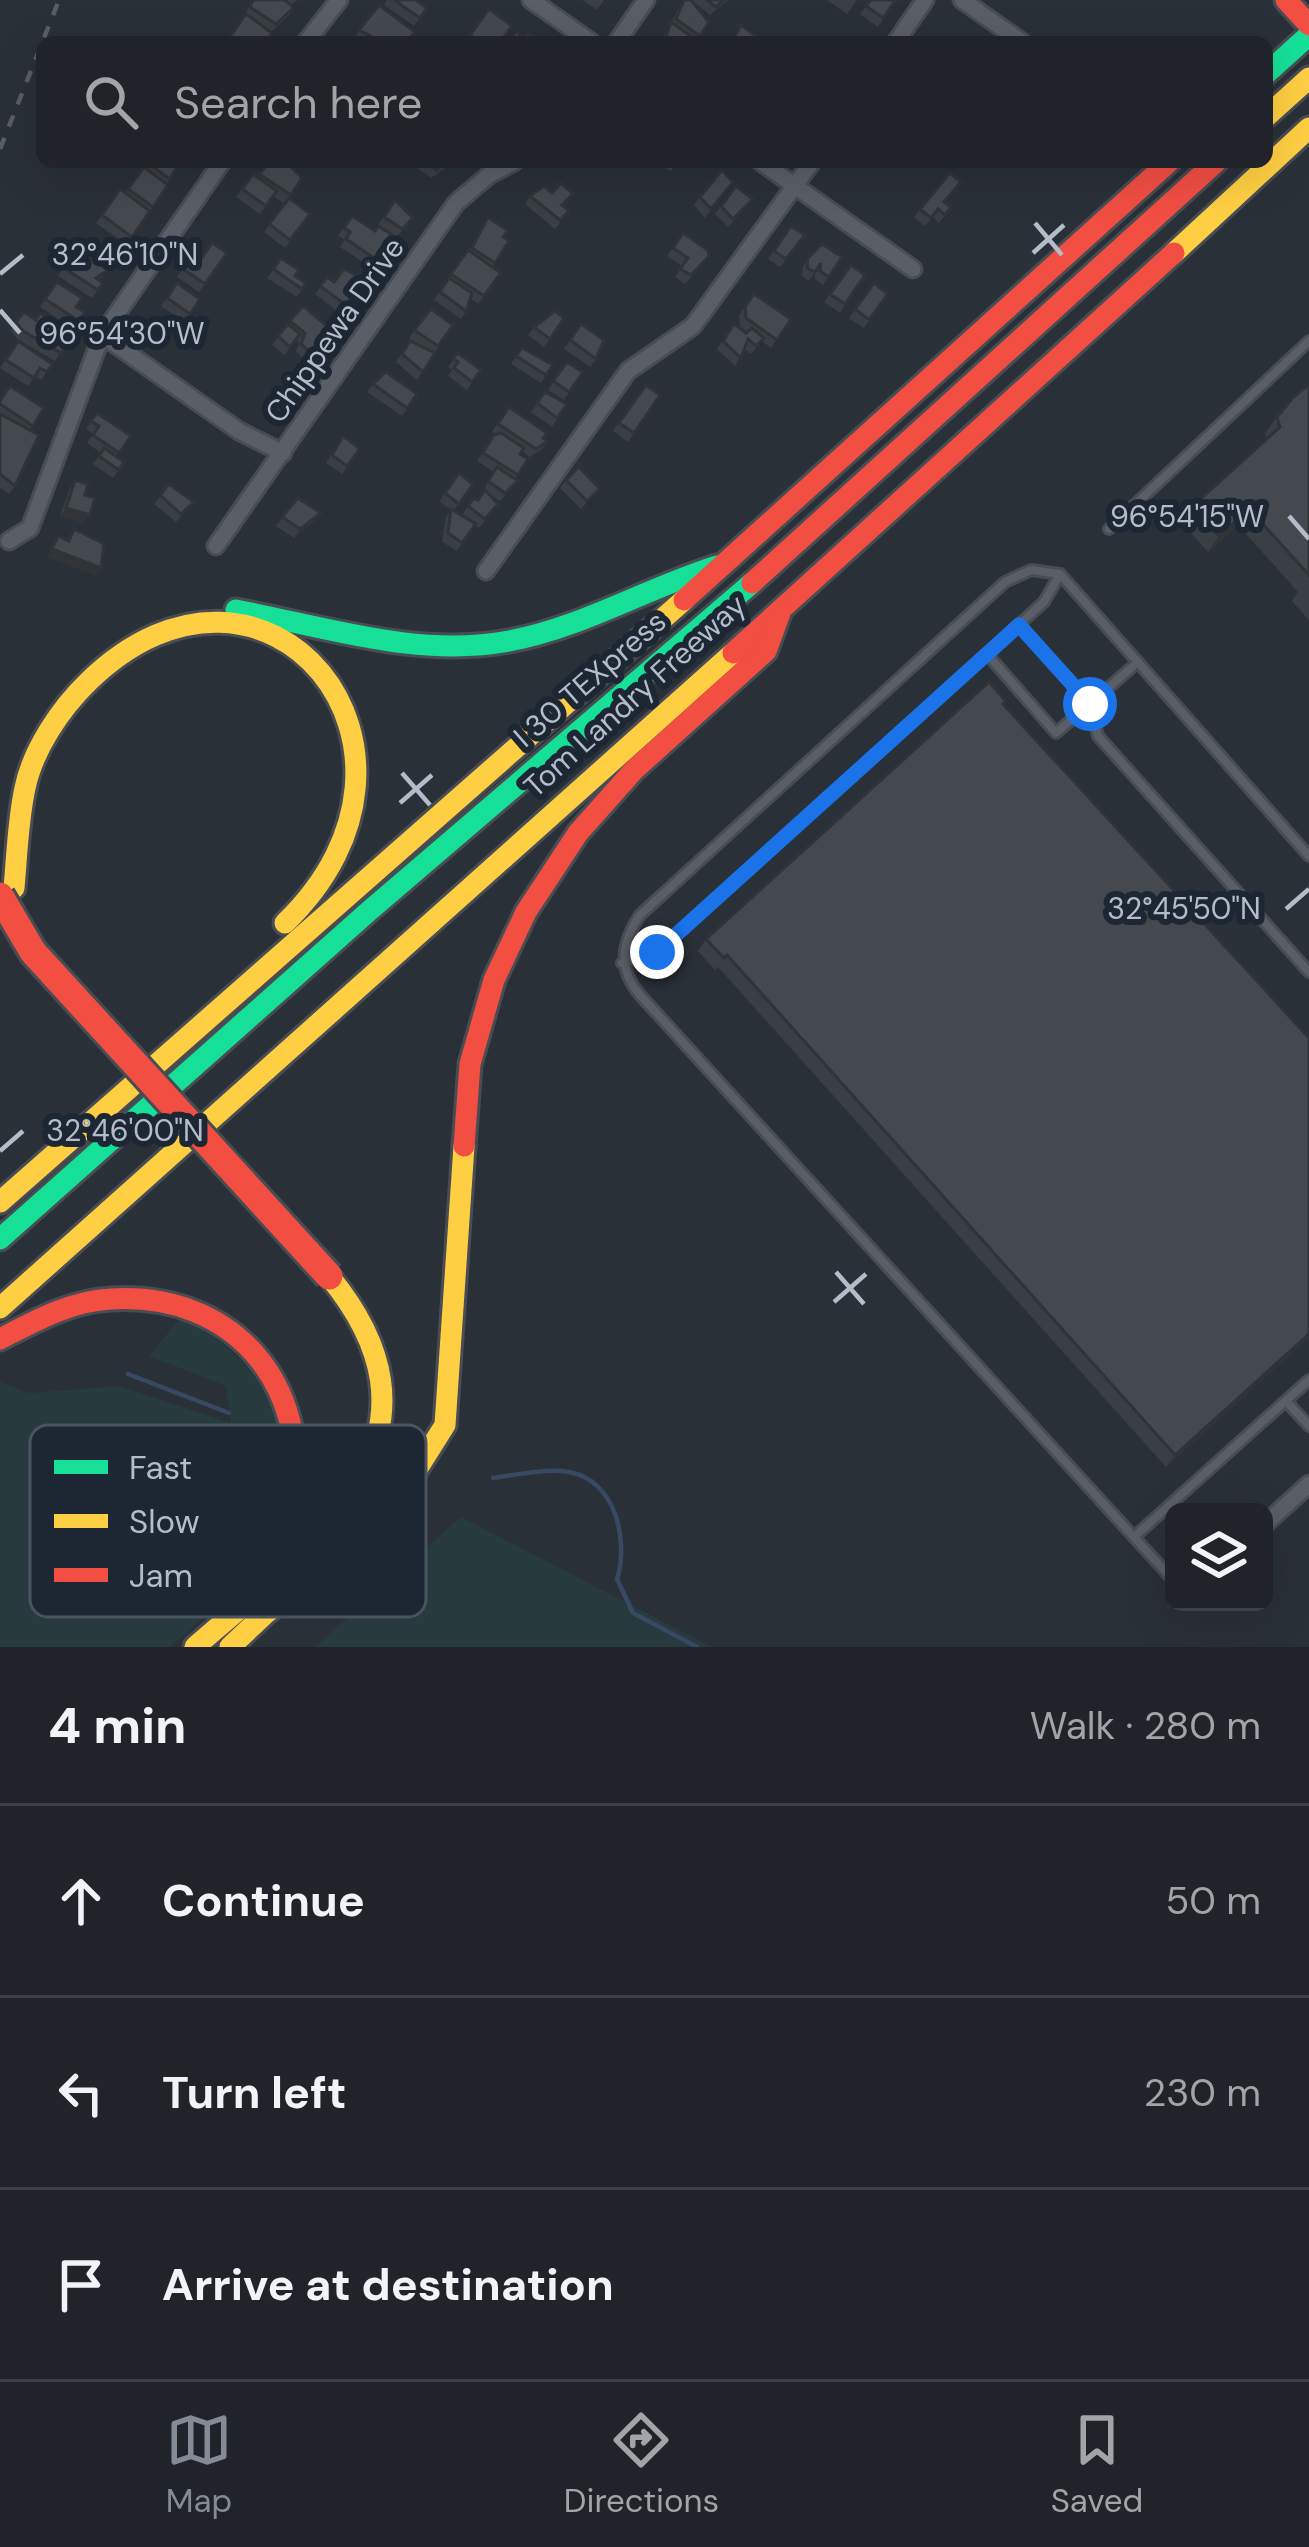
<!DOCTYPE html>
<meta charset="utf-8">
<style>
:root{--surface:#20242a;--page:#282c32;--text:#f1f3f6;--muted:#a2a4a8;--line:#3d4147;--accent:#848b96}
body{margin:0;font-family:"DM Sans",sans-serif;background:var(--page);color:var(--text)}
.controls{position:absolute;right:36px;bottom:36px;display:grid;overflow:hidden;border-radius:18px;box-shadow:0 12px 48px #0002}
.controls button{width:108px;height:108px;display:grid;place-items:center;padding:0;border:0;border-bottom:3px solid var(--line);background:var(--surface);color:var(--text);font:60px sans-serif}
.stop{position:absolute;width:36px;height:36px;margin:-27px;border:9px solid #1a73e8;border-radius:50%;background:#fff}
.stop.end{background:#1a73e8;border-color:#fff;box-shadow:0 3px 12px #0008}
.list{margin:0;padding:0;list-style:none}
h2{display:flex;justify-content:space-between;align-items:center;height:156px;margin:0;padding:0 48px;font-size:51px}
h2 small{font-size:39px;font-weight:400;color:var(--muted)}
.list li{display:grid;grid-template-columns:78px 1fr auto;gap:36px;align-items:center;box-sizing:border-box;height:192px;padding:0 48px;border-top:3px solid var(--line)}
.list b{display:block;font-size:45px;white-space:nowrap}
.list em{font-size:39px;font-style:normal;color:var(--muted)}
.icon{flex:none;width:66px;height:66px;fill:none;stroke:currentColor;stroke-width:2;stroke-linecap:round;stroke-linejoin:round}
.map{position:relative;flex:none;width:1309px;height:1647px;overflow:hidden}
.search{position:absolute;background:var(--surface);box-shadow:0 12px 48px #0002;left:36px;right:36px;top:36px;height:132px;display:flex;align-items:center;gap:30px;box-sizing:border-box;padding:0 42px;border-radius:18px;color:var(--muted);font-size:45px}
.sheet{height:732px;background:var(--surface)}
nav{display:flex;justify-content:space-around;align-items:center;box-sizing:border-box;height:168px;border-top:3px solid var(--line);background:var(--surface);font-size:33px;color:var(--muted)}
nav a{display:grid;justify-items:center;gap:6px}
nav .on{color:var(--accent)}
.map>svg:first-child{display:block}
.green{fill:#273a3e}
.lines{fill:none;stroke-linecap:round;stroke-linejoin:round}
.stream{stroke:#384963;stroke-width:4.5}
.lane-casing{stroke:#484c53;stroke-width:14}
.street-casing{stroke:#484c53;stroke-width:21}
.fast-casing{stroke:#484c53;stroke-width:27}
.slow-casing{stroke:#484c53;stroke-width:27}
.jam-casing{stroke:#484c53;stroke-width:27}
.lane{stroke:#5a5e66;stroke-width:8}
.street{stroke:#5a5e66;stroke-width:15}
.fast{stroke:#16e098;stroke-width:21}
.slow{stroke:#ffcf43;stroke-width:21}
.jam{stroke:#f24e42;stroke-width:21}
.rail{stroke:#595d64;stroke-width:4.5;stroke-dasharray:12 12;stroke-linecap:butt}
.jam-bridge-casing{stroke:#474c53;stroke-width:33;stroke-linecap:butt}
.jam-bridge{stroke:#f24e42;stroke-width:27}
.wall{fill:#3a3f45}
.shaded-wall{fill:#303338}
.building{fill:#444950;stroke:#303338;stroke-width:3}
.route{stroke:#1a73e8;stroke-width:15}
.ticks{fill:none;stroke:#b4bcc9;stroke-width:4.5}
.labels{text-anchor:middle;stroke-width:12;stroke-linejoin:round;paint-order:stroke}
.street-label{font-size:30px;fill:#b4bcc9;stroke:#1d2633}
.key{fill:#1d2633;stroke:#4a5360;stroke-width:3}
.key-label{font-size:33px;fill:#b4bcc9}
.ticks-label{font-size:30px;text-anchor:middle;fill:#b4bcc9;stroke:#1d2633;stroke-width:12;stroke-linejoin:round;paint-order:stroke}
</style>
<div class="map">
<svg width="1309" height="1647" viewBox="0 0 1309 1647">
<rect width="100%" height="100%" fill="#2a3038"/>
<!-- green -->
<g class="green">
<path d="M181 1317C282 1367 320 1475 251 1571 231 1599 196 1623 170 1647H0V1382L29 1393 119 1386 231 1423 226 1386 149 1356Z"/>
<path d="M461 1517 712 1647H315Z"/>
</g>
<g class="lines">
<!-- stream -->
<g class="stream">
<path d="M128 1374 229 1413"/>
<path d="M493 1478C516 1475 545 1468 569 1472 616 1480 629 1541 617 1579L633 1613 697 1647"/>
</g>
<defs>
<g id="lane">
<path d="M1109 529 1309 341"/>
<path d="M1019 625 1090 704 1098 736 1309 972"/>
<path d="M987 654 1056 733 1138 662"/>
<path d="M622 963 657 952 1044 602 1060 574"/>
<path d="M1286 1401 1309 1426"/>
<path d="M1134 1537 1309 1380"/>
<path d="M1174 1581 640 995C618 969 621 944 640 915L1005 582 1031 570 1060 574 1309 856"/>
</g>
<g id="street">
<path d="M531 0 591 42"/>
<path d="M962 0 1022 42"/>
<path d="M306 42 339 0"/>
<path d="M617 42 646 0"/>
<path d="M896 42 925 0"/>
<path d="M761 162 913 269"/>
<path d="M102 335 239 431 283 453"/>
<path d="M9 541 30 528 102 335 222 162"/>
<path d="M216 546 456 203 489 175 514 162"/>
<path d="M486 571 628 371 693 326 812 162"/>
<path d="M1264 1525 1309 1484"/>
</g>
<g id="fast">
<path d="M1267 73 1309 35"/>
<path d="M236 610C325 627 418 658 509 641 581 628 647 588 717 566"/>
<path d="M0 1239 369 911 752 583"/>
</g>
<g id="slow">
<path d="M1267 116 1309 78"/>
<path d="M1174 253 1309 128"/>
<path d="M14 888C17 855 18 820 25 788 33 749 61 708 89 681 266 510 465 749 285 923"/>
<path d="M0 1202 684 600"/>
<path d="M0 1308 733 653"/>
<path d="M269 1611 394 1506 445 1425 464 1146"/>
<path d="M195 1647C312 1545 464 1440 329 1276"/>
<path d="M230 1647 282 1598"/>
</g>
<g id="jam">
<path d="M1286 0 1309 25"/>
<path d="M752 583 1216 162"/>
<path d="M684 600 1169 162"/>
<path d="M733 653 1174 253"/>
<path d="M464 1146 470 1064 494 980 526 912 578 833 634 770 766 651 780 613"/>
<path d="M0 1339C35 1321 70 1301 111 1299 234 1292 310 1384 294 1503 290 1536 269 1566 252 1594"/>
</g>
</defs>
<!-- lane casing -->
<use href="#lane" class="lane-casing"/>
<!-- street casing -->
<use href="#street" class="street-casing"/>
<!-- fast casing -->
<use href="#fast" class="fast-casing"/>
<!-- slow casing -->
<use href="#slow" class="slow-casing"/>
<!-- jam casing -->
<use href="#jam" class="jam-casing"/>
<!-- lane -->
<use href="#lane" class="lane"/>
<!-- street -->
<use href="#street" class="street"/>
<!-- fast -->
<use href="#fast" class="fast"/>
<!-- slow -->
<use href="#slow" class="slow"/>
<!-- jam -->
<use href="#jam" class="jam"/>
<!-- rail -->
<path class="rail" d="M0 149 59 0"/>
<defs>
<path id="jam-bridge" d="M0 896 33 952 329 1276"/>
</defs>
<!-- jam-bridge casing -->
<use href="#jam-bridge" class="jam-bridge-casing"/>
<!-- jam-bridge -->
<use href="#jam-bridge" class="jam-bridge"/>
</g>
<!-- wall -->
<g class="wall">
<path d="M251 0H297L292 5 294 7 289 15 271 32 266 42H226L245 16Z"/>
<path d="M387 0H416L427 8 414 26 384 5Z"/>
<path d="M583 0H604L597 10Z"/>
<path d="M683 0H728L710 15 692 1 709 22 695 42H661Z"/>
<path d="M827 0H857L847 14Z"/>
<path d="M871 0H896L878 27 860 14Z"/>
<path d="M379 5 408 42H351Z"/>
<path d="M146 162H180L167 184 168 185 127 245 96 223 120 189 125 193Z"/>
<path d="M270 162 302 178 285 204 273 196 260 214 236 197 253 174 257 177Z"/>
<path d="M409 162H448L444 169 431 178Z"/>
<path d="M652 162H677L671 171Z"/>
<path d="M733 182 705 218 694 205 700 197Z"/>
<path d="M736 186 747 207 728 227 715 214Z"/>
<path d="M530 196 563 206 569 211 555 229 525 204Z"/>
<path d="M289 198 310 214 285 248 264 232Z"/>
<path d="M395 200 407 226 396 237 378 225Z"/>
<path d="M945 202 951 207 939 223 933 217 925 226 914 217 920 209Z"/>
<path d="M352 216 375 231 391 234 369 266 340 247 345 240 338 236Z"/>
<path d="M488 217 503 237 509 241 492 267 501 273 478 304 470 298 466 311 461 319 434 300 469 250Z"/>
<path d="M791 226 805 235 780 267 768 259Z"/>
<path d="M683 233 709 256 685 284 675 277 682 266 667 256Z"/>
<path d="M76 249 108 270 99 280 103 283 92 298 58 276Z"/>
<path d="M227 253 199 292 177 277 193 254 201 259Z"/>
<path d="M842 257 823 285 815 279V272L809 281 802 276 803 267 808 258Z"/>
<path d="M281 258 295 276 306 283 297 297 267 278Z"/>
<path d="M851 265 865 275 840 313 824 302Z"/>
<path d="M327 277 334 282 362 278 340 313 315 294Z"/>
<path d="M57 282 76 307 85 312 73 329 40 307Z"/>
<path d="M177 283 200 299 184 322 161 306Z"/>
<path d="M874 283 888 294 864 328 849 318Z"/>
<path d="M754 294 791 319 771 348 762 341 751 354 744 349 735 366 717 349 734 324 746 333 748 332 740 326 739 315Z"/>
<path d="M303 306 322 333 329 340 312 366 296 352 299 342 297 340 284 355 272 345Z"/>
<path d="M431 309 453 325 417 380 396 362 410 341 421 347 409 338Z"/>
<path d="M24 312 68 342 55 361 17 339 11 330Z"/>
<path d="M564 318 544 347 528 335 534 327Z"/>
<path d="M581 324 596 359 590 367 564 349Z"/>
<path d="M18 341 47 372 41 380 35 376 28 386 0 368Z"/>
<path d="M522 348 546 375 541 383 511 364Z"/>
<path d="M458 353 481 370 467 390 448 376 452 370 448 367Z"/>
<path d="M567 362 583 372 564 400 548 390Z"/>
<path d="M373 384 417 394 402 416 367 392Z"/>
<path d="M1309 384V620L1292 601 1298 592 1238 525 1208 552 1181 522 1193 506 1267 439 1265 433 1277 417Z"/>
<path d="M646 385 660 395 628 442 613 431Z"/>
<path d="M545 392 567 404 552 427 531 412Z"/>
<path d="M0 400 44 408 30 430 15 486 9 494 1 488 0 490Z"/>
<path d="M509 407 548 441 542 449 530 457 521 451 520 454 528 459 515 479 518 481 500 501 488 493 492 512 479 528 475 525 457 551 442 542 446 517 451 510 439 501 459 473 473 484 454 510 462 515 474 498 478 500 494 472 477 461 497 435 492 432Z"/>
<path d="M97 413 131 436 116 456 124 462 113 478 93 464 101 453 87 443 93 434 86 429Z"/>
<path d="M343 436 360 449 342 474 326 463Z"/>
<path d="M75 480 85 495 84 523 60 516 70 488Z"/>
<path d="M566 480 600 489 581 509 560 488Z"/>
<path d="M169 484 194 502 176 522 154 504Z"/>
<path d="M298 498 315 521 294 538 276 526Z"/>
<path d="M1006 701 1003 705 1309 1338 1166 1467 718 967 715 970 698 951 706 939Z"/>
</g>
<!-- shaded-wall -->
<g class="shaded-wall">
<path d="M66 508 90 515 84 523 60 516Z"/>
<path d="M1249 509 1238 525 1208 552 1219 536Z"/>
<path d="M321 513 315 521 294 538 300 529Z"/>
<path d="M52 549 101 568 96 576 46 557Z"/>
<path d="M1309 1334V1338L1166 1467 1175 1455Z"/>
</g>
<!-- building -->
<g class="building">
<path d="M253 0H284L294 7 276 24 250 7Z"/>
<path d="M394 0H416L427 8 420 18Z"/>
<path d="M684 0H691L709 22 700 36 676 19Z"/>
<path d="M707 0H724L716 7Z"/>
<path d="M871 0H896L883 18 866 6Z"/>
<path d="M379 5 415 32 406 42H382L359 30Z"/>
<path d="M489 9 512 26 500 42H479L470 35Z"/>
<path d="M246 14 272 33 266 42H236L230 37Z"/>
<path d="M671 22 695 39 693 42H664Z"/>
<path d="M741 25 759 38 756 42H732Z"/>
<path d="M516 32 524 37 528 33 541 42H509Z"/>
<path d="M146 162H180L170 179Z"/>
<path d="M270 162H286L302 178 291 195 259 174Z"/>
<path d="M426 162H448L436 170Z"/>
<path d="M144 167 168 185 153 207 128 189Z"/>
<path d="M722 170 733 182 711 209 700 197Z"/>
<path d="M950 173 961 182 944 202 951 207 945 215 938 209 931 218 920 209Z"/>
<path d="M253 174 277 191 266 206 242 189Z"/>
<path d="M561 183 573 194 562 205 569 211 560 220 530 196 544 186 552 193Z"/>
<path d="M736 186 753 199 733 219 721 206Z"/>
<path d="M120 189 150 211 132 237 102 215Z"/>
<path d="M289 198 310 214 290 240 269 224Z"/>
<path d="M395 200 413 218 402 229 384 217Z"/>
<path d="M352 216 375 231 378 226 391 234 374 258 346 239 350 232 344 228Z"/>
<path d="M488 217 508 231 503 237 509 241 495 263 472 248Z"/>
<path d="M791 226 805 235 786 259 774 251Z"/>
<path d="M683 233 708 250 709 256 691 275 680 269 688 258 673 248Z"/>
<path d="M212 243 227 253 205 284 183 269 193 254 201 259Z"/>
<path d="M822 244 842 257 829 277 820 271 821 263 815 272 807 268 808 258Z"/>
<path d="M76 249 108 270 96 278 103 283 98 290 64 268Z"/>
<path d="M468 250 501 273 484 296 451 274Z"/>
<path d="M281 258 299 270 295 276 306 283 302 289 273 269Z"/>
<path d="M851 265 865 275 845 304 830 294Z"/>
<path d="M344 269 362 278 346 305 320 286 327 277 334 282Z"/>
<path d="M449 278 472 293 466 311 440 292Z"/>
<path d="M57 282 82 298 76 307 85 312 79 321 45 299Z"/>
<path d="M177 283 200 299 190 314 167 298Z"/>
<path d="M874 283 888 294 869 320 855 309Z"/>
<path d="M754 294 791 319 777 340 746 318 745 307Z"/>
<path d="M303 306 327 326 322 333 329 340 317 358 301 344 305 333 290 321Z"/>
<path d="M431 309 453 325 438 346 414 330Z"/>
<path d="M555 311 564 318 550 339 534 327Z"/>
<path d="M24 312 36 320 40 313 65 330 60 337 68 342 61 353 23 331 16 322Z"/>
<path d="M288 324 300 334 290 347 278 336Z"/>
<path d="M581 324 604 340 596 359 570 340Z"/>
<path d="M734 324 746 333 752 328 764 338 756 346 748 339 741 358 723 341Z"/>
<path d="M18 341 52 364 47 372 40 368 34 378 6 360Z"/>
<path d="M410 341 435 353 423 372 402 354Z"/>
<path d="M522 348 553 365 546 375 516 356Z"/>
<path d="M458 353 481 370 472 382 454 368 458 362 453 358Z"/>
<path d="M567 362 583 372 569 392 553 381Z"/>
<path d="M386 372 417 394 407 408 373 384Z"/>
<path d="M1309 384V575L1249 509 1219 536 1193 506 1280 427 1277 417 1292 399Z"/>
<path d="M646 385 660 395 634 433 619 423Z"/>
<path d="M10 386 44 408 33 426 0 404V401Z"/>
<path d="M545 392 567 404 557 418 537 403Z"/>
<path d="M509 407 547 433 543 438 548 441 536 449 498 424Z"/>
<path d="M97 413 131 436 119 453 93 435 99 426 91 421Z"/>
<path d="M0 414 39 435 15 486 0 474Z"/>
<path d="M501 433 524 448 520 454 528 459 518 475 483 453 494 435Z"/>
<path d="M343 436 360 449 347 466 332 455Z"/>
<path d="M104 448 124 462 119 470 99 456Z"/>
<path d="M497 467 518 481 505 493 488 481Z"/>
<path d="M579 467 600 489 587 501 566 480Z"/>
<path d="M459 473 473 484 459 504 445 493Z"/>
<path d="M75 480 88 484 85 495 95 498 90 515 66 508Z"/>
<path d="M169 484 194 502 181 514 160 495Z"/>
<path d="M485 490 498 504 485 519 468 506 474 498 478 500Z"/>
<path d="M298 498 321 513 300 529 282 517Z"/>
<path d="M451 509 476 524 462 543 448 533Z"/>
<path d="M74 529 104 544 101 568 52 549 58 536 69 541Z"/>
<path d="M989 682 1006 701 1003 704 1309 1038V1334L1175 1455 727 955 724 958 706 939Z"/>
</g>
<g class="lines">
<!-- route -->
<path class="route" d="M657 952 1019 625 1090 704"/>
</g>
<!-- ticks -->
<path class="ticks" d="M1035 223 1062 255M1033 253 1064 225M0 274 23 255M0 310 20 333M1289 516 1309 539M402 773 430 805M400 803 432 775M1286 909 1309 889M0 1151 23 1131M836 1272 864 1304M834 1302 866 1274"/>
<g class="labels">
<!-- street labels -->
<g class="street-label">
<text transform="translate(335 330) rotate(-55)" y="10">Chippewa Drive</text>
<text transform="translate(590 679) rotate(-41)" y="10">I 30 TEXpress</text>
<text transform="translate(635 696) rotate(-42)" y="10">Tom Landry Freeway</text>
</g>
</g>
<!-- legend -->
<rect x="30" y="1425" width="396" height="192" rx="18" class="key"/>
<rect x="54" y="1460" width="54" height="14" fill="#16e098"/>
<rect x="54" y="1514" width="54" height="14" fill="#ffcf43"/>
<rect x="54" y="1568" width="54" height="14" fill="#f24e42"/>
<g class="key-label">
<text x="129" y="1479">Fast</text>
<text x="129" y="1533">Slow</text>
<text x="129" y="1587">Jam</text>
</g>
<g class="ticks-label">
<text x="125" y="265">32°46'10"N</text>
<text x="122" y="344">96°54'30"W</text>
<text x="1187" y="527">96°54'15"W</text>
<text x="1184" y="919">32°45'50"N</text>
<text x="125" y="1141">32°46'00"N</text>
</g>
</svg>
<div class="controls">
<button><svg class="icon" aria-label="layers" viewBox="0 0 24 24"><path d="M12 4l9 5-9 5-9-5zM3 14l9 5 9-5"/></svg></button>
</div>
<div class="stop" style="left:1090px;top:704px"></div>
<div class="stop end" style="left:657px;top:952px"></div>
<div class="search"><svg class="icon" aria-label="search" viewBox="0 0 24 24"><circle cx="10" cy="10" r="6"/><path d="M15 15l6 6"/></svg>Search here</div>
</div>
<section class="sheet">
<h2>4 min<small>Walk · 280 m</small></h2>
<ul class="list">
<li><svg class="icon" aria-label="ahead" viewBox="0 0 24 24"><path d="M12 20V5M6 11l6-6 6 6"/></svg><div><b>Continue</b></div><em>50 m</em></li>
<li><svg class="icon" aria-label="left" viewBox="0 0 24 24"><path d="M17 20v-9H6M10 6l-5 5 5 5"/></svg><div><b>Turn left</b></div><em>230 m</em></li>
<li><svg class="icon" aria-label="arrive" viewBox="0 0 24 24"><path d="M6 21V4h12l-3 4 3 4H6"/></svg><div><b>Arrive at destination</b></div></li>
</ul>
</section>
<nav>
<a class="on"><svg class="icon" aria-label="map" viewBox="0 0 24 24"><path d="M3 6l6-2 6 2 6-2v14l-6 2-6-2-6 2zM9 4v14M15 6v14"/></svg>Map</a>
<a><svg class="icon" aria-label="directions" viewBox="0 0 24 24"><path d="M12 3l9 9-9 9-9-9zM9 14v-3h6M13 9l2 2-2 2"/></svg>Directions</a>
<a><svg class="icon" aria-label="saved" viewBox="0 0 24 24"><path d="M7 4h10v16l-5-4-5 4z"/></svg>Saved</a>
</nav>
